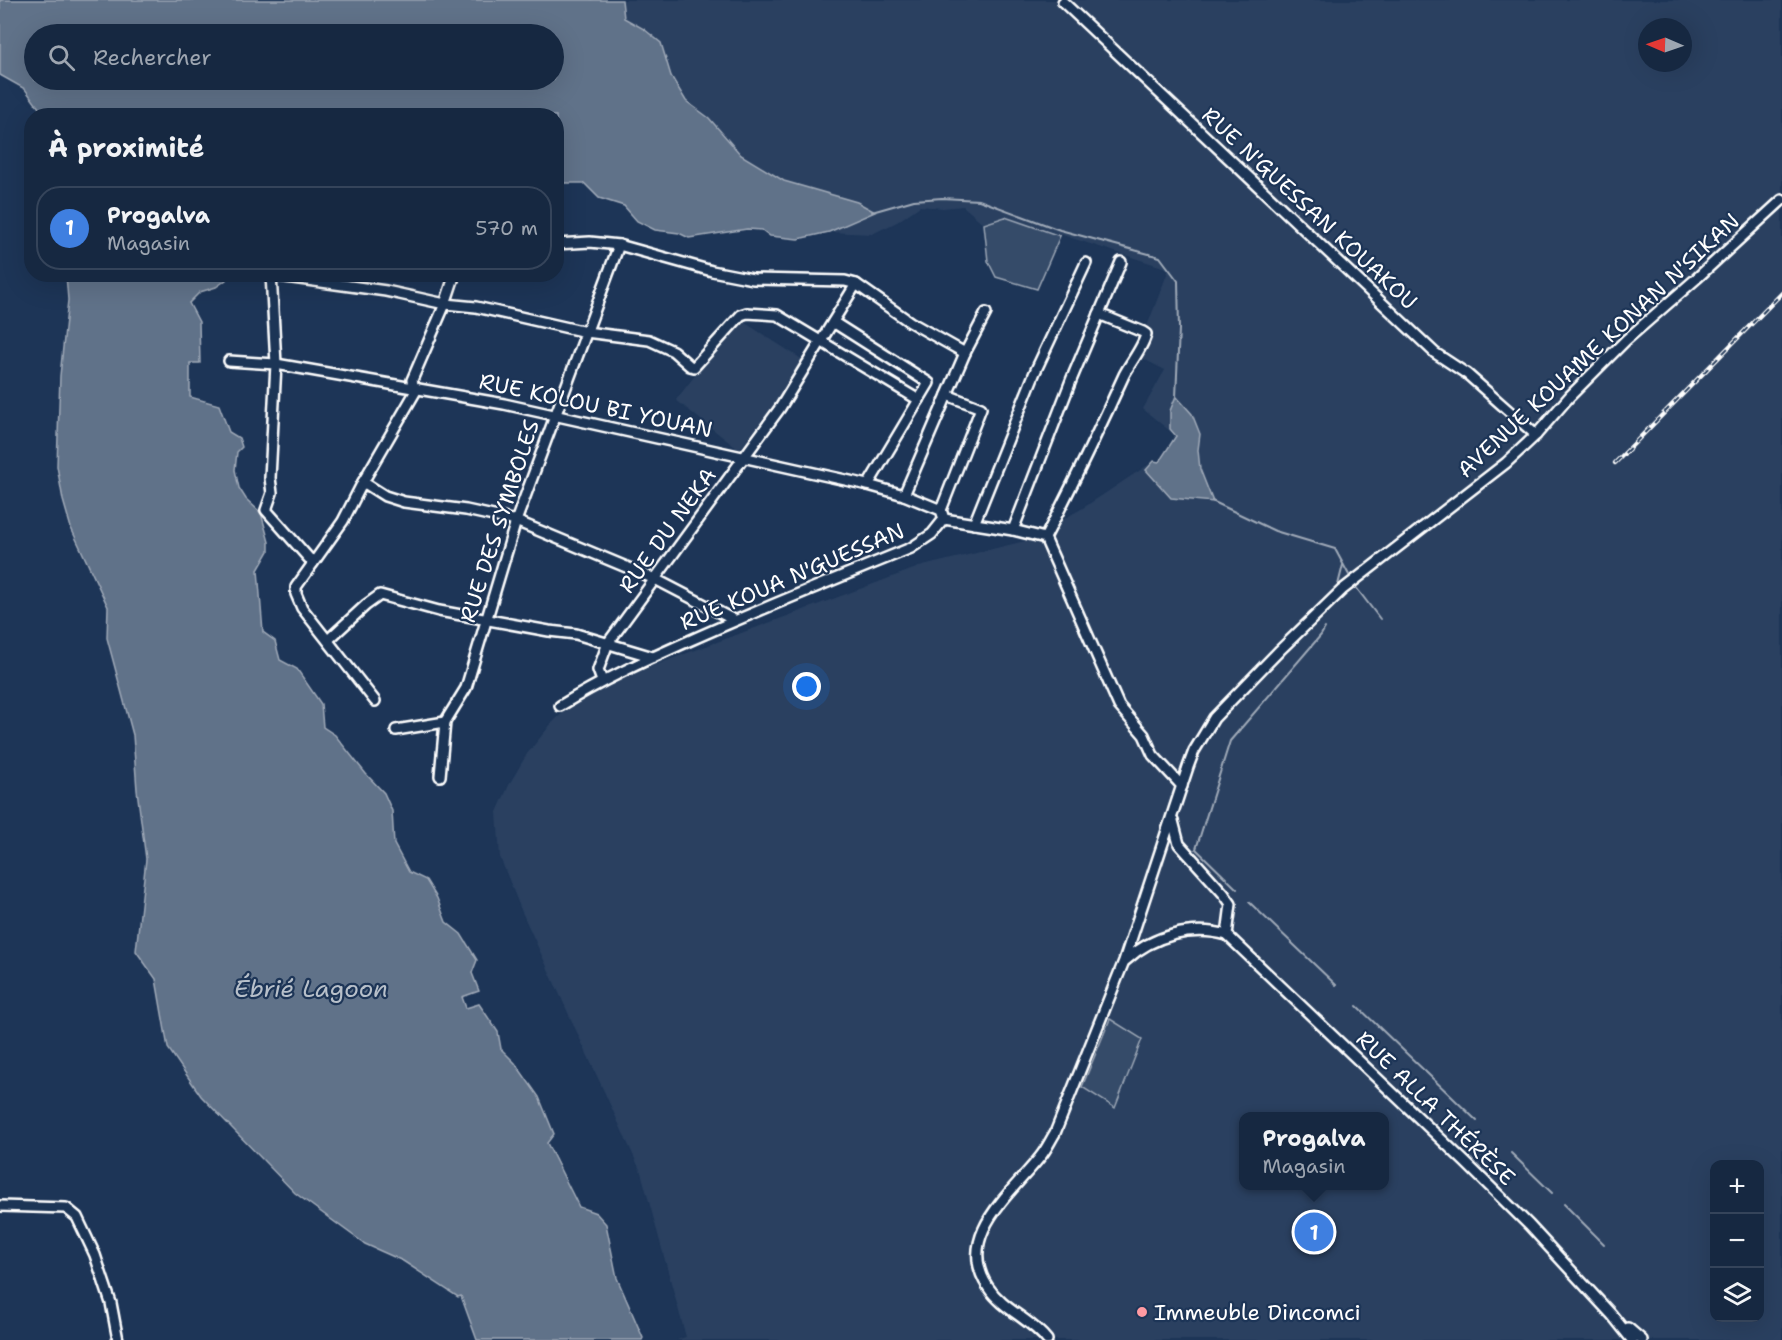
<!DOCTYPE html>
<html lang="fr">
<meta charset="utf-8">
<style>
:root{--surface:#162841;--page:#23344c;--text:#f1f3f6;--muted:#9ea6b1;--line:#35445a;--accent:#ff9aa2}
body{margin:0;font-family:"Shantell Sans",sans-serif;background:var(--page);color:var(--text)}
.controls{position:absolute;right:18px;bottom:18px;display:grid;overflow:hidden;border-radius:12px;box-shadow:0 6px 24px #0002}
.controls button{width:54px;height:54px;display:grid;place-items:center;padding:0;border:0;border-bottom:2px solid var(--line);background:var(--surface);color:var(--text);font:30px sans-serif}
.compass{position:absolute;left:1638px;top:18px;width:54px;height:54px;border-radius:50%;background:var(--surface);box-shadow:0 6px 24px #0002;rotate:272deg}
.you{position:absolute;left:807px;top:687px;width:21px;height:21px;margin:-15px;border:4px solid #fff;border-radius:50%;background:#1a73e8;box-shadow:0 0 0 9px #1a73e833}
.badge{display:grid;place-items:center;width:39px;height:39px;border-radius:50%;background:var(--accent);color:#fff;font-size:20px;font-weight:700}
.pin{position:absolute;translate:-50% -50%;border:3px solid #fff;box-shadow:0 2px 6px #0006}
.popup{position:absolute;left:1239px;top:1112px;width:150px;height:78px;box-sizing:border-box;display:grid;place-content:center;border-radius:12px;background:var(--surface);filter:drop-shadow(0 2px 4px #0005);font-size:20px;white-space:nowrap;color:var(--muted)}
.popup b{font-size:22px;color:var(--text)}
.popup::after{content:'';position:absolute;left:50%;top:100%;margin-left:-12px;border:12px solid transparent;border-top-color:var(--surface)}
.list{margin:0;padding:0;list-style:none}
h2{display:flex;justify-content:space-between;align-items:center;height:78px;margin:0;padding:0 24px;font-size:26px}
h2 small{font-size:20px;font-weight:400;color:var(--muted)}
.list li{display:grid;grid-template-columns:39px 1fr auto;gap:18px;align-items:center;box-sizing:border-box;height:84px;margin:0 12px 12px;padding:0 12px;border:2px solid var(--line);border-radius:24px}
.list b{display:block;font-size:22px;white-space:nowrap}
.list p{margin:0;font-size:20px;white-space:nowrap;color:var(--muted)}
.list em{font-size:20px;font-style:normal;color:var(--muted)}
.icon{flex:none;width:33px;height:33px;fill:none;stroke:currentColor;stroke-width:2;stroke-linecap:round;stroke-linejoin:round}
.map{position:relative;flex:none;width:1782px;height:1340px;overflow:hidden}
.search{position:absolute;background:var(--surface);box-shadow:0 6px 24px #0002;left:24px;top:24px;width:540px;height:66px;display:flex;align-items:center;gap:15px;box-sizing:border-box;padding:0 21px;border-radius:33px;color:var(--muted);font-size:22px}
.panel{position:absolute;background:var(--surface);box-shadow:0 6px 24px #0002;left:24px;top:108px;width:540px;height:174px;border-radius:24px}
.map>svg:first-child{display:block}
.built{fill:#2a4161;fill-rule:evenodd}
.green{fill:#364b69;stroke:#9aa5b4;stroke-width:1.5}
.water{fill:#617289;stroke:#a0aab8;stroke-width:1.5;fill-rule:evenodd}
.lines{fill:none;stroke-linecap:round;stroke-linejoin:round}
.stream{stroke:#a0aab8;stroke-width:2}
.minor-casing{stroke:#fff;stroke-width:14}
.minor{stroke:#1d3557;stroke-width:9}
.rail-casing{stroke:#fff;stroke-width:4.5}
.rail{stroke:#1d3557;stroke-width:2;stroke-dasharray:7;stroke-linecap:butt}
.poi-dot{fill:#ff9aa2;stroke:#1d3557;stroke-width:2}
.labels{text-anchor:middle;stroke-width:4.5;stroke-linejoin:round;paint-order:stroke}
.street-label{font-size:22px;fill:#fff;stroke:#1d3557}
.poi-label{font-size:22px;fill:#fff;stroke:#1d3557;text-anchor:start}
.water-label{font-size:24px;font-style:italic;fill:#b8c0ca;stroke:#1d3557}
</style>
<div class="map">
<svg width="1782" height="1340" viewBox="0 0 1782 1340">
<rect width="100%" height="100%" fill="#1d3557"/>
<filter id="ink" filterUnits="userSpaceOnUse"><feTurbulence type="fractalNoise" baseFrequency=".0167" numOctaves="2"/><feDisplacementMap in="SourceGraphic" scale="12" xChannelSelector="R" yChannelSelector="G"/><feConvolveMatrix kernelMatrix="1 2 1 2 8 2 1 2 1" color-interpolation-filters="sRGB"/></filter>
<g filter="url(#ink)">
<!-- built -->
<g class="built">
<path d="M622 0H1782V1340H677L686 1337 641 1172 522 912 500 857 497 812 510 783 527 754 552 723 573 703 604 684 919 567 1025 541 1083 508 1154 461 1159 462 1176 436 1143 409 1165 370 1136 355 1169 269 1006 217 984 224 963 206 943 208 920 206 897 222 872 234 829 232 874 212 857 202 784 181 741 155 709 118 686 101 671 76 661 43 644 29 624 18ZM1647 27H1683V63H1647ZM1244 1116H1384V1186H1244ZM1714 1164H1760V1318H1714Z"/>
<path d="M739 319 803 360 773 406 739 450 676 400Z"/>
</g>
<!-- green -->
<g class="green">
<path d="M1005 217 1060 236 1037 289 996 277 988 261 984 224Z"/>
<path d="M1110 1019 1142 1039 1115 1108 1082 1087Z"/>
</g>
<!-- water -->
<g class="water">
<path d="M0 0H622L624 18 644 29 661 43 671 76 686 101 709 118 741 155 784 181 857 202 875 212 829 232 798 239 770 236 762 230 747 229 689 238 679 233 655 230 637 221 624 206 599 198 584 183H557L556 116 44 115 25 89 0 75ZM34 34H554V80H34Z"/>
<path d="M66 275H224L226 280 216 287 200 292 189 303 199 322 200 363H190V397L219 405 229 432 239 438 242 447 237 452 235 470 239 488 246 499 261 513 269 542V551L258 570 263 632 275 641 280 660 297 669 321 704 323 727 335 735 366 774 384 793 392 811 394 844 409 872 426 880 437 898 446 922 461 934 477 960 472 973 479 991 462 997 466 1008 479 1004 498 1032 501 1049 515 1063 539 1097 554 1134 547 1143 579 1207 596 1213 606 1224 617 1278 643 1338 642 1340H477L461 1296 458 1297 403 1261 365 1244 295 1193 201 1096 168 1048 156 979 136 951 146 859 137 790 133 735 107 638 108 607 71 528 63 500 57 466 60 376 68 300Z"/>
<path d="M1176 396 1192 414 1200 434 1198 450 1200 469 1213 502 1171 498 1146 470 1154 461 1159 462 1176 436 1170 429V411Z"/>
</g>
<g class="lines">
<!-- stream -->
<g class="stream">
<path d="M872 212 914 200 942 198 979 200 1060 230 1160 257 1178 281 1179 329 1176 397"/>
<path d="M1212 501 1275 531 1335 549 1349 575"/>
<path d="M1355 586 1380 619"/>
<path d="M1337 589 1343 565"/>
<path d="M1237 889 1196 849 1230 741 1321 635 1325 628"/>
<path d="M1249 902 1336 985"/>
<path d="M1357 1006 1477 1121"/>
<path d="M1511 1153 1552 1193"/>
<path d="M1564 1204 1604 1244"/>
</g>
<defs>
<g id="minor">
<path d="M1063 2 1435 353 1467 374 1536 435"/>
<path d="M556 244 590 242 619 245 712 271 753 279 845 281 856 284 910 322 965 353"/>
<path d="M271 274 276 364 270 478 272 493 266 510 313 563"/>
<path d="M271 275 386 291 445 304 476 307 586 332 649 340 673 351 690 366 694 367 741 315 747 313 777 315 919 400"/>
<path d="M833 322 929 383 868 485"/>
<path d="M229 361 276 364 504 404 868 485 904 495 941 510 944 519"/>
<path d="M363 482 385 496 404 502 466 510 516 521 655 579 734 620"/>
<path d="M904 495 965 353 986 313"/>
<path d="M941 510 981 408 947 395"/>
<path d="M974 524 1035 372 1086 263"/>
<path d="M1013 530 1072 378 1121 262"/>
<path d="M1045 538C1073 484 1099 430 1124 375 1130 363 1144 346 1146 334L1143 332 1099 314"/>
<path d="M328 640 366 605 380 595 439 611 549 631 576 634 653 657"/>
<path d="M602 681 598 670 608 643 780 408 856 284"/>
<path d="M375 701 302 608 296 594V587L343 521 363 482 417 389 413 385 412 380 445 304 455 274"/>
<path d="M560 706C602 680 646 660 691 640 763 608 837 578 911 548L932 534 944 519 1013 530 1045 538 1119 706 1144 735 1153 755 1182 786"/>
<path d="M396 730 445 722"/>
<path d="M440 776 445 722 466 688 516 521 619 245"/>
<path d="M1173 821 1179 844 1224 894 1231 904 1227 935"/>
<path d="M1126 960C1152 936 1192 925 1227 935L1465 1162 1529 1225 1612 1315 1632 1340"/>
<path d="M0 1206 66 1208 77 1217 95 1255 111 1303 118 1340"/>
<path d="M1628 1328 1642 1340"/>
<path d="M1047 1340C1031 1319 1003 1310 988 1287 954 1236 1012 1193 1040 1157 1046 1150 1050 1141 1055 1133L1124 961 1188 767 1194 751 1214 718 1280 650 1342 590 1506 463 1536 435 1570 396 1626 340 1697 278 1782 200"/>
</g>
</defs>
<!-- minor casing -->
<use href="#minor" class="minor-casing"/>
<!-- minor -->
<use href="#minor" class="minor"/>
<defs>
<path id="rail" d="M1615 463 1782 293"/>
</defs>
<!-- rail casing -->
<use href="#rail" class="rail-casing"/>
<!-- rail -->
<use href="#rail" class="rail"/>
</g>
</g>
<!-- markers -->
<circle class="poi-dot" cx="1142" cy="1312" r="6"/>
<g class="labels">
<!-- street labels -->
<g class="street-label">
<text transform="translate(1310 208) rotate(43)" y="8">RUE N'GUESSAN KOUAKOU</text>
<text transform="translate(1598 345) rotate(-43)" y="8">AVENUE KOUAME KONAN N'SIKAN</text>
<text transform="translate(596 405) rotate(12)" y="8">RUE KOLOU BI YOUAN</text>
<text transform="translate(499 521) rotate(-72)" y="8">RUE DES SYMBOLES</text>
<text transform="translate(667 530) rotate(-54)" y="8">RUE DU NEKA</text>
<text transform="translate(792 576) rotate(-23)" y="8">RUE KOUA N'GUESSAN</text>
<text transform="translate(1436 1108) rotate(44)" y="8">RUE ALLA THÉRÈSE</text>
</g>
<!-- poi labels -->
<g class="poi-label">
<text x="1154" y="1320">Immeuble Dincomci</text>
</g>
<!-- water labels -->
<g class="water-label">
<text x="311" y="997">Ébrié Lagoon</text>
</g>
</g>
</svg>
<div class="controls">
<button>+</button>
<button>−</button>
<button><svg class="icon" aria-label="layers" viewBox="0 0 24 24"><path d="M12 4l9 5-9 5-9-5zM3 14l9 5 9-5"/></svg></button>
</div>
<svg class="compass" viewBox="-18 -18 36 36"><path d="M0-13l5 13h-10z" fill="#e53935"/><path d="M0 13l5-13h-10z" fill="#9ea6b1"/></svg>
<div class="you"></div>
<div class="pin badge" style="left:1314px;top:1232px;background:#3f7fe0">1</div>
<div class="popup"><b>Progalva</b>Magasin</div>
<div class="search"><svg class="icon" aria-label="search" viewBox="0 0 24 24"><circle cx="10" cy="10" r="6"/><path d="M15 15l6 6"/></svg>Rechercher</div>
<section class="panel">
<h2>À proximité<small></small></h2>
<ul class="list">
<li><span class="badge" style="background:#3f7fe0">1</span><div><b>Progalva</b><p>Magasin</p></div><em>570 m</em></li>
</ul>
</section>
</div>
